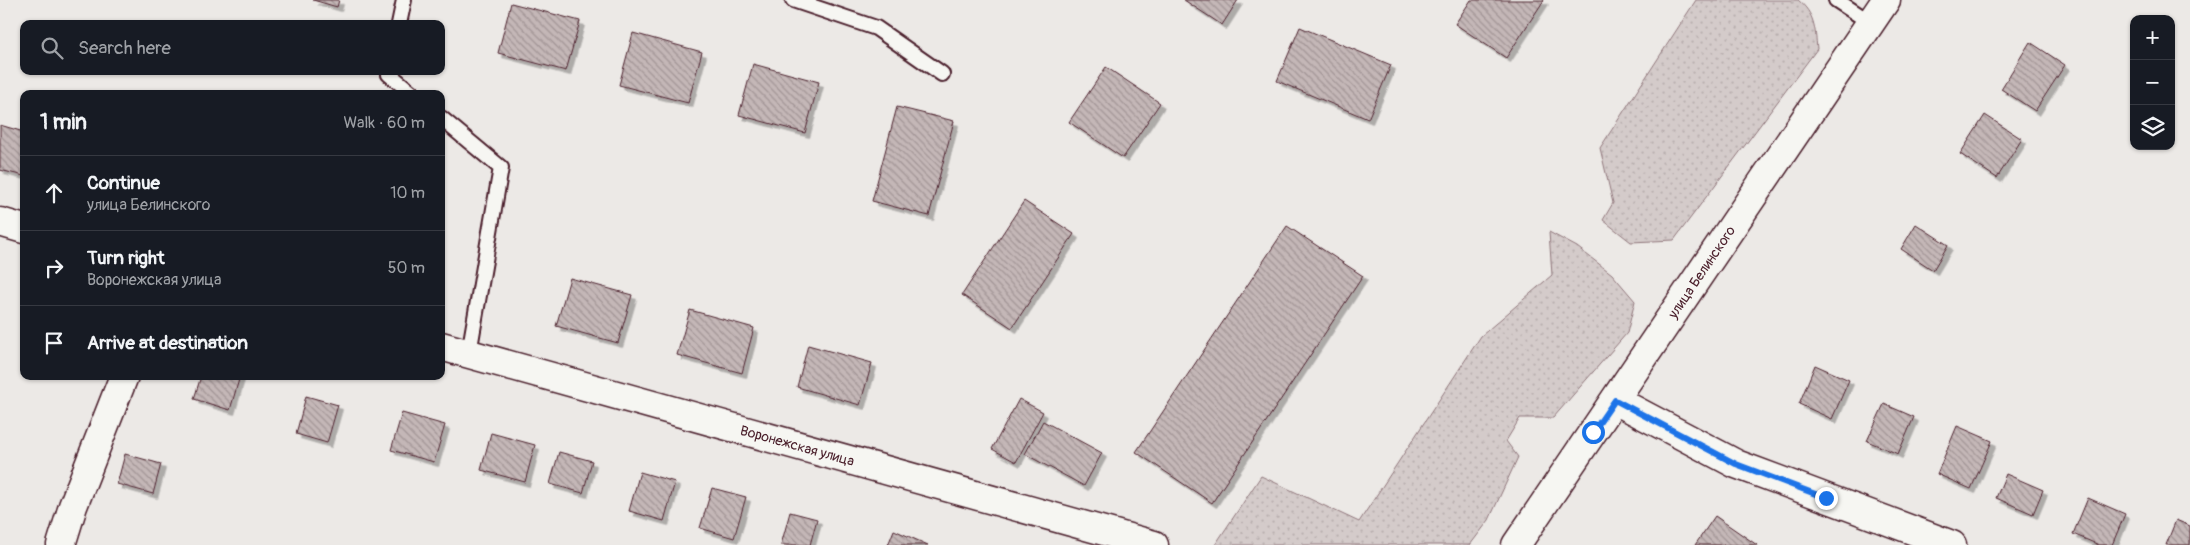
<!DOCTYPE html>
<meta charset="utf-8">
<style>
:root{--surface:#171b24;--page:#20242c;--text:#f1f3f6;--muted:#9ea1a6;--line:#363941}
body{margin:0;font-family:Pangolin,sans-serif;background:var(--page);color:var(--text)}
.controls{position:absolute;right:15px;top:15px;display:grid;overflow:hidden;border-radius:10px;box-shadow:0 1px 4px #0004}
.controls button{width:45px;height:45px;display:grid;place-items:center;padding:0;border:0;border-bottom:1px solid var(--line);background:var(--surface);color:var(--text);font:25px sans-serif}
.stop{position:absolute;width:15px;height:15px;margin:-11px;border:4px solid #1a73e8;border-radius:50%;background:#fff}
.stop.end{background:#1a73e8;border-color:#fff;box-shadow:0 1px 5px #0008}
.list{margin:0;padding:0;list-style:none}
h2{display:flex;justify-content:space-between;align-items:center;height:65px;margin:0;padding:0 20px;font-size:21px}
h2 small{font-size:16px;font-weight:400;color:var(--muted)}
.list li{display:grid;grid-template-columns:32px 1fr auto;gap:15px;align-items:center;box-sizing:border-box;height:75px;padding:0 20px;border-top:1px solid var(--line)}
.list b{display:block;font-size:19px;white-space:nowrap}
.list p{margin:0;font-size:16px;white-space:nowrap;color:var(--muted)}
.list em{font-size:16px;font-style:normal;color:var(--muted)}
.icon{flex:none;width:28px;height:28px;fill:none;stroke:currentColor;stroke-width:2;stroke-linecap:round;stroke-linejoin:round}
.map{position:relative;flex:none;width:2190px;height:545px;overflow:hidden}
.search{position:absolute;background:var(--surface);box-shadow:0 1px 4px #0004;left:20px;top:20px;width:425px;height:55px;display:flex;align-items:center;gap:12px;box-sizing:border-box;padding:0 18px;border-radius:10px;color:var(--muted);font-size:19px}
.panel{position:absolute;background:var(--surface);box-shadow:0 1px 4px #0004;left:20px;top:90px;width:425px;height:290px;border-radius:10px}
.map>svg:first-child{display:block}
.grass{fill:url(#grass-dots);stroke:#8f757a}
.building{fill:url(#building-back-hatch);stroke:#4a1f2b;filter:url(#shadow)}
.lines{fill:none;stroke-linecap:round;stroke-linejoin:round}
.lane-casing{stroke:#4a1f2b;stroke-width:18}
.street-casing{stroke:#4a1f2b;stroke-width:31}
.primary-casing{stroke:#4a1f2b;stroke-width:31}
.lane{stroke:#f6f6f2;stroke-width:14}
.street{stroke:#f6f6f2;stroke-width:28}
.primary{stroke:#f6f6f2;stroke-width:28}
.route{stroke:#1a73e8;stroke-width:6}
.labels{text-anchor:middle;stroke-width:4.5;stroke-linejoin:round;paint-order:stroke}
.street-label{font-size:14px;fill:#4a1f2b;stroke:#f6f6f2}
</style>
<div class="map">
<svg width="2190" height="545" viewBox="0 0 2190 545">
<defs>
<pattern id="grass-dots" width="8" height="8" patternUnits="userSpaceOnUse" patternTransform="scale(1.25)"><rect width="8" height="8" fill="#d4cbca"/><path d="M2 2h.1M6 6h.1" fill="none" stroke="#b8aeae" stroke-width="1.8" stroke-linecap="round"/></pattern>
<pattern id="building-back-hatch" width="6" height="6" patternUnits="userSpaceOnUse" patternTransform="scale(1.25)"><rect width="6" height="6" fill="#c4b7b7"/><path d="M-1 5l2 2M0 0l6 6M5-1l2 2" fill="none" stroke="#a19495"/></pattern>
<filter id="shadow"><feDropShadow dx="4.5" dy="4.5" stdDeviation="0" flood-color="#0004"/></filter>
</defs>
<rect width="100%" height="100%" fill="#ece9e6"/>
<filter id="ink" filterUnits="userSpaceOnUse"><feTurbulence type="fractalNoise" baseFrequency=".02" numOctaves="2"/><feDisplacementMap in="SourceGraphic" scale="10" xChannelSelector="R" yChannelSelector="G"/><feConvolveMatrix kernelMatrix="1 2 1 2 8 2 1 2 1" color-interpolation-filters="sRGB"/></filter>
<g filter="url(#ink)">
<!-- grass -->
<g class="grass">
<path d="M1696 0H1798C1815 14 1815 28 1817 49L1674 240 1631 242 1603 220 1613 203 1600 148Z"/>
<path d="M1549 232 1577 247 1612 274 1635 301 1627 333 1553 418H1520L1506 441 1518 457 1489 520 1470 545H1215L1261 476 1359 522 1481 336 1552 275Z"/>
</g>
<!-- building -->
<g class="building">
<path d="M313 0H339L337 7Z"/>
<path d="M1184 0H1238L1222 25Z"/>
<path d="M1471 0H1544L1506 58 1455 24Z"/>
<path d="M511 3 580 21 566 71 498 53Z"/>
<path d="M1300 27 1391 65 1368 119 1277 81Z"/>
<path d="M633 33 702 52 688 103 619 85Z"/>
<path d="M2030 42 2065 65 2035 111 2001 89Z"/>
<path d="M753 64 819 82 805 133 739 115Z"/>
<path d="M1106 67 1160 103 1123 158 1069 122Z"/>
<path d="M897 107 954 121 929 216 872 201Z"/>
<path d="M1985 115 2022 139 1997 178 1960 154Z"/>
<path d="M0 125 24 132V176L0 170Z"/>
<path d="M1024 201 1074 234 1012 328 962 295Z"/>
<path d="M1916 224 1948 245 1933 270 1901 249Z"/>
<path d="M1287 226 1363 276 1212 503 1136 452Z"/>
<path d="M570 278 632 295 618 343 556 326Z"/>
<path d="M690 310 754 328 742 373 677 355Z"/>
<path d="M808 345 872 363 860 405 797 387Z"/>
<path d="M1815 365 1849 380 1832 419 1799 404Z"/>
<path d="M201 376H240L230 410 194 399Z"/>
<path d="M306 396 338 405 327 443 296 434Z"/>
<path d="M1019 399 1043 412 1016 462 992 449Z"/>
<path d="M1884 404 1914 417 1898 454 1867 441Z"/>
<path d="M402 413 445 425 434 462 391 450Z"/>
<path d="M1043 421 1102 453 1084 486 1025 454Z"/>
<path d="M1957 426 1992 441 1971 489 1937 474Z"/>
<path d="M491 433 535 445 525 482 481 470Z"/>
<path d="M559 452 592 461 583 493 550 484Z"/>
<path d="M125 454 161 464 153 494 117 484Z"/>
<path d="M640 472 675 482 664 521 629 511Z"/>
<path d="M2006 474 2043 490 2033 514 1996 498Z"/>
<path d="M712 488 746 497 734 538 700 528Z"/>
<path d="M2088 498 2125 514 2112 545H2099L2073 534Z"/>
<path d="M790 512 817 519 810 545H781Z"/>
<path d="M1715 516 1757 545H1695Z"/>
<path d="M2176 520 2190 526V545H2166Z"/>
<path d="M894 530 928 545H888Z"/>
</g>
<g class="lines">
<defs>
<g id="lane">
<path d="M793 0 876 28 942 74"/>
<path d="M1836 0 1871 23"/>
<path d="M399 24 404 0"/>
<path d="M390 71 389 74 413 94"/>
<path d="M441 118 501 168 469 353"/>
</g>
<g id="street">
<path d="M0 222 24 229"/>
<path id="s1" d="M441 346 1154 545"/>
<path d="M1615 400 1736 464 1952 545"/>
<path d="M61 545 73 506 124 376"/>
</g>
<g id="primary">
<path id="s2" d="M1516 545 1886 0"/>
</g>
</defs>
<!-- lane casing -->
<use href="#lane" class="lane-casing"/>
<!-- street casing -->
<use href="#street" class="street-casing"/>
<!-- primary casing -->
<use href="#primary" class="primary-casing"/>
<!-- lane -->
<use href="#lane" class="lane"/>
<!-- street -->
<use href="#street" class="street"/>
<!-- primary -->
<use href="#primary" class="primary"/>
</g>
</g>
<g class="lines" filter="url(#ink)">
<!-- route -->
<path class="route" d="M1593 432 1615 400 1736 464 1826 498"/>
</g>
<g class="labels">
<!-- street labels -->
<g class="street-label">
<text dy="5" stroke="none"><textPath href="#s2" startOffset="330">улица Белинского</textPath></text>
<text dy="5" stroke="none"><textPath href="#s1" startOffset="370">Воронежская улица</textPath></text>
</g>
</g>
</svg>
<div class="controls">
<button>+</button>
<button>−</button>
<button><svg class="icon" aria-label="layers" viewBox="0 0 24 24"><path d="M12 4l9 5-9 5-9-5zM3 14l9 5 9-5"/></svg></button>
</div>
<div class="stop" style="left:1593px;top:432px"></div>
<div class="stop end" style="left:1826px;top:498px"></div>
<div class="search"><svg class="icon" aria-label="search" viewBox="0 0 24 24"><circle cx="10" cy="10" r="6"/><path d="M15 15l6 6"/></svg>Search here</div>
<section class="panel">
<h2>1 min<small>Walk · 60 m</small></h2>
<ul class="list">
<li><svg class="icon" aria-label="ahead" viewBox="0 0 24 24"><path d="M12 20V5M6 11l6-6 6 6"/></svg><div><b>Continue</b><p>улица Белинского</p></div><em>10 m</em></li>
<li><svg class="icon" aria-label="right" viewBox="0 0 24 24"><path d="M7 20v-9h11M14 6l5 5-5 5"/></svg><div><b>Turn right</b><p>Воронежская улица</p></div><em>50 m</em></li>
<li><svg class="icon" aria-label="arrive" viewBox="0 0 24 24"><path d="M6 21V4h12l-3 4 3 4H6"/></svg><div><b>Arrive at destination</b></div></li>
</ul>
</section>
</div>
